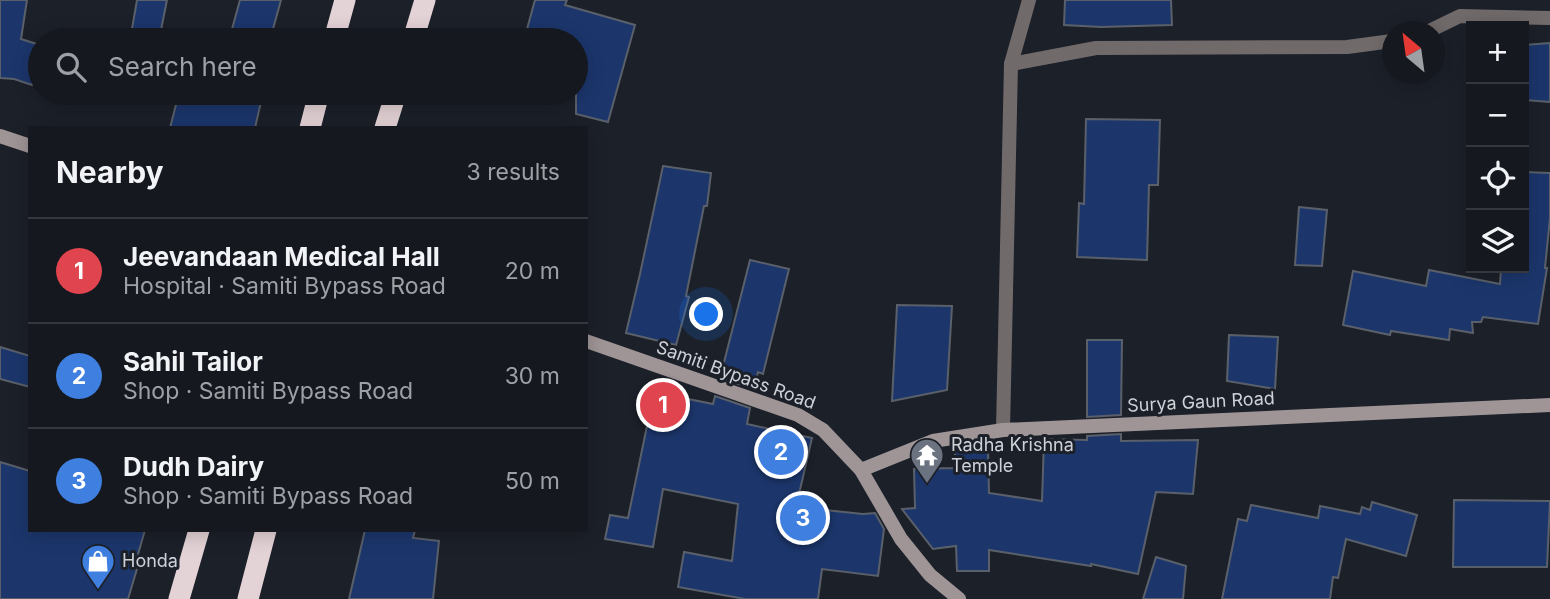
<!DOCTYPE html>
<meta charset="utf-8">
<style>
:root{--surface:#15181f;--page:#1e2128;--text:#f1f3f6;--muted:#9da0a4;--line:#34373d;--accent:#9dca2f}
body{margin:0;font-family:Inter,sans-serif;background:var(--page);color:var(--text)}
.controls{position:absolute;right:21px;top:21px;display:grid;overflow:hidden;border-radius:0px;box-shadow:0 4px 18px #0003}
.controls button{width:63px;height:63px;display:grid;place-items:center;padding:0;border:0;border-bottom:2px solid var(--line);background:var(--surface);color:var(--text);font:35px sans-serif}
.compass{position:absolute;left:1382px;top:21px;width:63px;height:63px;border-radius:50%;background:var(--surface);box-shadow:0 4px 18px #0003;rotate:331deg}
.you{position:absolute;left:707px;top:315px;width:24px;height:24px;margin:-18px;border:5px solid #fff;border-radius:50%;background:#1a73e8;box-shadow:0 0 0 10px #1a73e833}
.badge{display:grid;place-items:center;width:46px;height:46px;border-radius:50%;background:var(--accent);color:#fff;font-size:23px;font-weight:700}
.pin{position:absolute;translate:-50% -50%;border:4px solid #fff;box-shadow:0 2px 7px #0006}
.list{margin:0;padding:0;list-style:none}
h2{display:flex;justify-content:space-between;align-items:center;height:91px;margin:0;padding:0 28px;font-size:30px}
h2 small{font-size:23px;font-weight:400;color:var(--muted)}
.list li{display:grid;grid-template-columns:46px 1fr auto;gap:21px;align-items:center;box-sizing:border-box;height:105px;padding:0 28px;border-top:2px solid var(--line)}
.list b{display:block;font-size:26px;white-space:nowrap}
.list p{margin:0;font-size:23px;white-space:nowrap;color:var(--muted)}
.list em{font-size:23px;font-style:normal;color:var(--muted)}
.icon{flex:none;width:38px;height:38px;fill:none;stroke:currentColor;stroke-width:2;stroke-linecap:round;stroke-linejoin:round}
.map{position:relative;flex:none;width:1550px;height:599px;overflow:hidden}
.search{position:absolute;background:var(--surface);box-shadow:0 4px 18px #0003;left:28px;top:28px;width:560px;height:77px;display:flex;align-items:center;gap:18px;box-sizing:border-box;padding:0 24px;border-radius:38px;color:var(--muted);font-size:26px}
.panel{position:absolute;background:var(--surface);box-shadow:0 4px 18px #0003;left:28px;top:126px;width:560px;height:406px;border-radius:0px}
.map>svg:first-child{display:block}
.building{fill:#1c366c;stroke:#5a606a;stroke-width:2}
.lines{fill:none;stroke-linecap:round;stroke-linejoin:round}
.street{stroke:#716a6b;stroke-width:14}
.secondary{stroke:#9f9597;stroke-width:14}
.highway{stroke:#e4d3d6;stroke-width:21}
.labels{text-anchor:middle;stroke-width:6;stroke-linejoin:round;paint-order:stroke}
.street-label{font-size:18px;fill:#ced2d8;stroke:#1c2029}
.poi-label{font-size:18px;fill:#ced2d8;stroke:#1c2029;text-anchor:start}
</style>
<div class="map">
<svg width="1550" height="599" viewBox="0 0 1550 599">
<rect width="100%" height="100%" fill="#1c2029"/>
<!-- building -->
<g class="building">
<path d="M0 0H27L21 39 40 45V62L32 85 14 79 0 78Z"/>
<path d="M137 0H167L159 40H130Z"/>
<path d="M240 0H281L270 40H229Z"/>
<path d="M535 0H567L565 5 635 25 608 122 576 114V40H524Z"/>
<path d="M1065 0H1171L1172 25 1101 27 1064 25Z"/>
<path d="M1550 43V102L1524 100V45Z"/>
<path d="M179 93H263L255 128H170Z"/>
<path d="M1086 119 1160 120 1158 185H1149L1147 260 1077 257 1079 203 1084 204Z"/>
<path d="M663 166 711 173 707 206H704L686 296 689 297 676 345 626 333 640 274Z"/>
<path d="M1524 172 1550 173V218L1545 268H1547L1538 324 1483 317 1481 322H1472L1473 333 1450 329 1449 340 1391 331 1390 335 1343 325 1353 271 1426 286 1429 270 1500 284 1501 268H1524Z"/>
<path d="M1299 207 1327 210 1322 266 1295 265Z"/>
<path d="M750 260 789 269 763 374 758 372 754 389 720 378Z"/>
<path d="M897 305 952 306 947 390 892 401Z"/>
<path d="M1229 335 1278 337 1275 389 1227 381Z"/>
<path d="M1087 340H1122L1121 415 1087 417Z"/>
<path d="M0 347 30 356V387L0 379Z"/>
<path d="M654 392 713 404 715 396 750 408 747 424 812 438 796 507 863 514 875 513 884 529 878 576 822 569 818 599H745L678 587 684 552 732 561 738 504 663 489 653 547 605 539 610 515 628 518Z"/>
<path d="M1121 434V441L1198 440 1193 494 1156 492 1138 574 1091 564V566L989 550V571H957L956 546 933 549 902 509 915 508 914 469 955 468V450L988 449 989 493 1042 501 1044 439 1087 440V436Z"/>
<path d="M0 462 30 471V530H145L134 568 137 569 128 599H0Z"/>
<path d="M1454 500 1550 501 1547 567H1453Z"/>
<path d="M1372 502 1417 515 1406 556 1346 539 1338 578 1333 577 1330 599H1222L1238 519 1247 521 1251 505 1318 518 1320 506 1360 514 1362 507 1370 510Z"/>
<path d="M365 530H415L413 538 439 541 433 599H349Z"/>
<path d="M1156 557 1186 566 1183 599H1143Z"/>
</g>
<g class="lines">
<!-- street -->
<g class="street">
<path d="M1427 32 1460 16 1550 18"/>
<path d="M1011 64 1096 48 1347 47 1392 41"/>
<path d="M1003 430 1011 64 1029 0"/>
</g>
<!-- secondary -->
<g class="secondary">
<path d="M0 136 30 146"/>
<path d="M586 341 798 415 823 430 861 470 901 539 930 575 959 599"/>
<path d="M861 470 933 441 1003 430 1550 405"/>
</g>
<!-- highway -->
<g class="highway">
<path d="M334 40 345 0"/>
<path d="M413 40 425 0"/>
<path d="M310 128 319 93"/>
<path d="M385 128 396 93"/>
<path d="M179 599 199 530"/>
<path d="M248 599 266 530"/>
</g>
</g>
<!-- icons -->
<defs>
<symbol id="temple-pin" viewBox="-11 -11 22 30"><path d="M0 17L-7.5 6A9.5 9.5 0 1 1 7.5 6Z" fill="#6b7280" stroke="#1c2029"/><path d="M0-6L5-2H3V0L6.5 2.5H4V6H1.5V3h-3V6H-4V2.5H-6.5L-3 0V-2H-5Z" fill="#fff"/></symbol>
<symbol id="shop-pin" viewBox="-11 -11 22 30"><path d="M0 17L-7.5 6A9.5 9.5 0 1 1 7.5 6Z" fill="#3f7fe0" stroke="#1c2029"/><path d="M-5-2.5h2.3a2.7 3.5 0 0 1 5.4 0H5L5.5 6h-11ZM-1.5-2.5h3a1.5 2.3 0 0 0-3 0Z" fill="#fff"/></symbol>
</defs>
<g fill-rule="evenodd">
<use href="#temple-pin" x="908" y="436" width="38" height="52"/>
<use href="#shop-pin" x="79" y="542" width="38" height="52"/>
</g>
<g class="labels">
<!-- street labels -->
<g class="street-label">
<text transform="translate(736 375) rotate(20)" y="6">Samiti Bypass Road</text>
<text transform="translate(1201 402) rotate(-3)" y="6">Surya Gaun Road</text>
</g>
<!-- poi labels -->
<g class="poi-label">
<text x="951" y="451">Radha Krishna<tspan x="951" dy="21">Temple</tspan></text>
<text x="122" y="567">Honda</text>
</g>
</g>
</svg>
<div class="controls">
<button>+</button>
<button>−</button>
<button><svg class="icon" aria-label="locate" viewBox="0 0 24 24"><circle cx="12" cy="12" r="6"/><path d="M12 2v4M12 18v4M2 12h4M18 12h4"/></svg></button>
<button><svg class="icon" aria-label="layers" viewBox="0 0 24 24"><path d="M12 4l9 5-9 5-9-5zM3 14l9 5 9-5"/></svg></button>
</div>
<svg class="compass" viewBox="-18 -18 36 36"><path d="M0-13l5 13h-10z" fill="#e53935"/><path d="M0 13l5-13h-10z" fill="#9da0a4"/></svg>
<div class="you"></div>
<div class="pin badge" style="left:663px;top:405px;background:#e0444e">1</div>
<div class="pin badge" style="left:781px;top:452px;background:#3f7fe0">2</div>
<div class="pin badge" style="left:803px;top:518px;background:#3f7fe0">3</div>
<div class="search"><svg class="icon" aria-label="search" viewBox="0 0 24 24"><circle cx="10" cy="10" r="6"/><path d="M15 15l6 6"/></svg>Search here</div>
<section class="panel">
<h2>Nearby<small>3 results</small></h2>
<ul class="list">
<li><span class="badge" style="background:#e0444e">1</span><div><b>Jeevandaan Medical Hall</b><p>Hospital · Samiti Bypass Road</p></div><em>20 m</em></li>
<li><span class="badge" style="background:#3f7fe0">2</span><div><b>Sahil Tailor</b><p>Shop · Samiti Bypass Road</p></div><em>30 m</em></li>
<li><span class="badge" style="background:#3f7fe0">3</span><div><b>Dudh Dairy</b><p>Shop · Samiti Bypass Road</p></div><em>50 m</em></li>
</ul>
</section>
</div>
